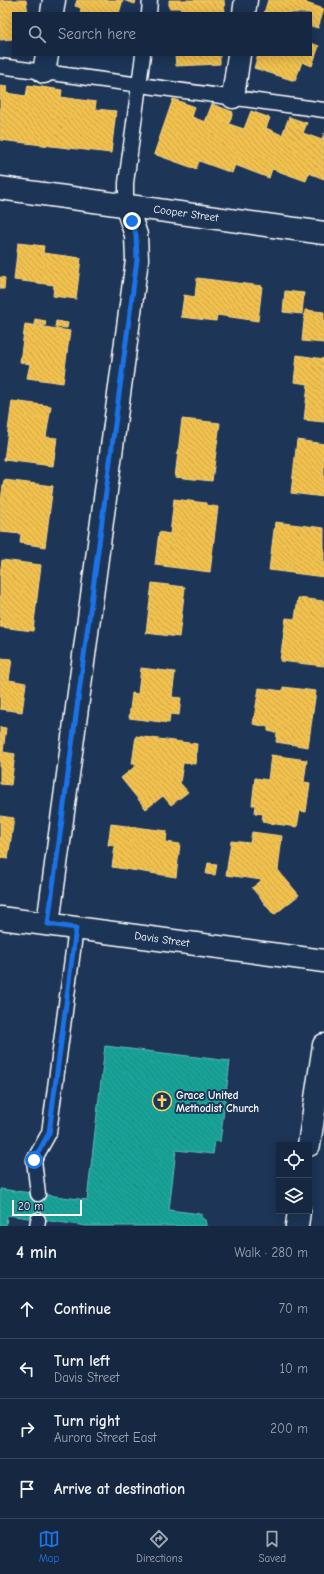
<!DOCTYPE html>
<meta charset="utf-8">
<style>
:root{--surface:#162841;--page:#1f3048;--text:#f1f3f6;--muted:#9ea6b1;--line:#35445a;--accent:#1a73e8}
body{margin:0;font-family:"Comic Neue",sans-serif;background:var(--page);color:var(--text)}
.controls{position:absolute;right:12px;bottom:12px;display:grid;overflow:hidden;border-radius:0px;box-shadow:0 2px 10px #0003}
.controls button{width:36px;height:36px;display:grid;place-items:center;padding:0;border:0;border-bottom:1px solid var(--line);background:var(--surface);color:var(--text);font:20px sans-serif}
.scale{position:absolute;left:12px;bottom:10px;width:70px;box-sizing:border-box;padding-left:4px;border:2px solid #fff;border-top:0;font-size:11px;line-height:14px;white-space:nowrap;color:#fff;-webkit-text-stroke:3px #1d3557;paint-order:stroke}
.stop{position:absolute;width:12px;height:12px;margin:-9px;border:3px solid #1a73e8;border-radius:50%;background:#fff}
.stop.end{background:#1a73e8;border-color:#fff;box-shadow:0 1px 4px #0008}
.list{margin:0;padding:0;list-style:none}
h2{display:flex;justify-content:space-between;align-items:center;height:52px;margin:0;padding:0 16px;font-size:17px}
h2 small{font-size:13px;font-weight:400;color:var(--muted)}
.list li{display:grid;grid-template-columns:26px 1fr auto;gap:12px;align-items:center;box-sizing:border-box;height:60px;padding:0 16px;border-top:1px solid var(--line)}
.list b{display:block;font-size:15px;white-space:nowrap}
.list p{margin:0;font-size:13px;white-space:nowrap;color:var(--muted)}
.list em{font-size:13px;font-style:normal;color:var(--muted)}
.icon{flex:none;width:22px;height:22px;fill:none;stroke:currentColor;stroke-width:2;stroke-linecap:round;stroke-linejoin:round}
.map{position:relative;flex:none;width:324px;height:1226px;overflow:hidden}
.search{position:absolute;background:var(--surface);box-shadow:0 2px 10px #0003;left:12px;right:12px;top:12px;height:44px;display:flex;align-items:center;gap:10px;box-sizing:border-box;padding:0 14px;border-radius:0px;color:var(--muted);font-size:15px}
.sheet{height:292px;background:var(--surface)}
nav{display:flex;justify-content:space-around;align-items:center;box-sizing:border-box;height:56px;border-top:1px solid var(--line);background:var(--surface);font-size:11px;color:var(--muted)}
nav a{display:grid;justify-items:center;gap:2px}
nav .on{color:var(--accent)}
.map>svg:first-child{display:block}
.homes{fill:url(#homes-back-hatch);stroke:#f6d483}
.public{fill:url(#public-back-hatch);stroke:#5dbfb7}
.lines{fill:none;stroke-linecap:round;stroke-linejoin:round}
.lane-casing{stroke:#fff;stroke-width:17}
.street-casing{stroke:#fff;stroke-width:25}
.lane{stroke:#1d3557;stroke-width:14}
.street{stroke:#1d3557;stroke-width:22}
.route{stroke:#1a73e8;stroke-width:5}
.labels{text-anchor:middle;stroke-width:4;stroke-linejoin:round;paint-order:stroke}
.street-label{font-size:11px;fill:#fff;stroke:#1d3557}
.poi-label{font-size:11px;font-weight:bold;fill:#fff;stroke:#1d3557;text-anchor:start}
</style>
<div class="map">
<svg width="324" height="1226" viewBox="0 0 324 1226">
<defs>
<pattern id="homes-back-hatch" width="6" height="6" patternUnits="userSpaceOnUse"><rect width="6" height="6" fill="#f2c14e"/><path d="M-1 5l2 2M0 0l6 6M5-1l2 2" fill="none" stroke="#c8a44e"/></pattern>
<pattern id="public-back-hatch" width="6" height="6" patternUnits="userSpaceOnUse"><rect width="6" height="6" fill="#17a398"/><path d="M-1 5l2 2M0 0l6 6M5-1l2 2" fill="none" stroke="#278981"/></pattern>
</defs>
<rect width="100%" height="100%" fill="#1d3557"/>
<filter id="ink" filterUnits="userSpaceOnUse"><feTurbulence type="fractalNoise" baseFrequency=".025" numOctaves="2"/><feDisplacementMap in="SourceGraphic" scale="8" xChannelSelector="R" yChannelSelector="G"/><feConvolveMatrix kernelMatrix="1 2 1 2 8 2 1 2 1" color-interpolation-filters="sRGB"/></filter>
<g filter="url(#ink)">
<!-- homes -->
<g class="homes">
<path d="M0 0H26L28 13H13V39L0 40Z"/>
<path d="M77 0H136L135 4 123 0 119 13H80L81 8 75 6Z"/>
<path d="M169 0H224L225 13H181V8H169Z"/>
<path d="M268 0H307L306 3 324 9 318 28 311 26V13H264Z"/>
<path d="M311 43 319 46 312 66 302 62 295 81 254 68 258 55H311Z"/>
<path d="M175 55H220V64L176 66Z"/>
<path d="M28 85 62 90 61 97 96 102 95 109 116 111 111 153 0 140V86L7 87 6 93 26 96Z"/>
<path d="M173 99 195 107 192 117 205 122 212 104 233 112 229 124 244 129 251 111 270 118 266 128 282 135 289 117 307 123 303 133 322 140 324 133V179L309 173 306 181 272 169 269 178 235 165 232 173 199 161 196 169 154 154Z"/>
<path d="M18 243 44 246 43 253 81 258 76 299 53 296 54 285 14 280Z"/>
<path d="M0 277 5 278 4 289H0Z"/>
<path d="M197 278 262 286 258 321 217 315 216 321 181 317 184 295 195 297Z"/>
<path d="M285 291 304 293 302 314 283 312Z"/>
<path d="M305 310 324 312V343L302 341Z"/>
<path d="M35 319 46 321 45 326 34 324Z"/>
<path d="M56 321 68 323 67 328 55 327Z"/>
<path d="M25 324 70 331 63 383 27 378 30 364 20 362Z"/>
<path d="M297 355 324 359V422L304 420 308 384 294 382Z"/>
<path d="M12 401 51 406 46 437 57 438 53 466 4 460Z"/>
<path d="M182 419 220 423 212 481 175 477Z"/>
<path d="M297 440 324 444V497L291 493Z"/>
<path d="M4 480 53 486 45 547 20 543 21 534 0 532V505Z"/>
<path d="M174 499 206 503V505L218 507 210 572 155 565 159 532 170 534Z"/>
<path d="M275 522 324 528V577L269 570Z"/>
<path d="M2 560 41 565 33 631 0 627V574Z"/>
<path d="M152 583 185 587 179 637 146 633Z"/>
<path d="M298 598 324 601V666L280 661 286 618 295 619Z"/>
<path d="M0 658 12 659 9 680 26 683 22 712 0 709Z"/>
<path d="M141 668 175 672 172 697 181 698 179 715 170 714 169 723 129 718 132 693 138 694Z"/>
<path d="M283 687 316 691 308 747 276 742 277 733 268 731V727L253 724 259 688 283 691Z"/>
<path d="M0 727 6 728 3 752 15 754 11 785 0 784Z"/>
<path d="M136 736 197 744 195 764 183 763 180 783 188 792 171 805 163 796 146 809 121 778 138 764H132Z"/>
<path d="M271 755 307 760 304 782 310 783 306 812 300 811 297 827 262 822 263 814 255 813 256 805H252L255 778 268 780Z"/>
<path d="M0 816 14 818 8 859 0 858Z"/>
<path d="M111 824 167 831 166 842 180 844 176 877 112 867 115 846 108 845Z"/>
<path d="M252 832 282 836 278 870 299 895 274 915 252 888 262 880 226 875 231 841 250 843Z"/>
<path d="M208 863 217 864 215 875 206 874Z"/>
</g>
<!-- public -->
<path class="public" d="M105 1046 230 1061 220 1142 215 1141 213 1154 176 1150 169 1210 201 1214V1217L206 1221V1226H87L7 1215 6 1226H0V1189L87 1200Z"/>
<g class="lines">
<defs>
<g id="lane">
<path d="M149 13 150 0"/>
<path d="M0 66 324 110"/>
<path d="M126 205V183L143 55"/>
<path d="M38 1194 34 1160 49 1133 76 928"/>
<path d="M37 1226 38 1220"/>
</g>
<g id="street">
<path d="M52 13 54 0"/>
<path d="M244 13 246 0"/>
<path d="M44 72 47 55"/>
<path d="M233 97 239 55"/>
<path d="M0 188 324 233"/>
<path d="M0 918 324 961"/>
<path d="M48 924 137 260 136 235 126 205"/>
<path d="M309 1145 324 1045"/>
<path d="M297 1226 299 1211"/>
</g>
</defs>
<!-- lane casing -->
<use href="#lane" class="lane-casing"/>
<!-- street casing -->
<use href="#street" class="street-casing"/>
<!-- lane -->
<use href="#lane" class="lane"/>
<!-- street -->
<use href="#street" class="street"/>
</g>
</g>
<g class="lines" filter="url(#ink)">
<!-- route -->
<path class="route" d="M34 1160 49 1133 76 928 48 924 137 260 136 235 132 221"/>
</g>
<!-- icons -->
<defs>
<symbol id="church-ring" viewBox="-11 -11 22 22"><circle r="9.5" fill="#1d3557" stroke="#ffd166" stroke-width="1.5"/><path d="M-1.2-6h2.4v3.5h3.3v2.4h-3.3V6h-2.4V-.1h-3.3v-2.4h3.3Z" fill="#ffd166"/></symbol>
</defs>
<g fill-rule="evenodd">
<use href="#church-ring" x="151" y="1090" width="22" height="22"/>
</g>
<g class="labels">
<!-- street labels -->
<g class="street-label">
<text transform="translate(186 213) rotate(8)" y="4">Cooper Street</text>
<text transform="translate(162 939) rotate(8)" y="4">Davis Street</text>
</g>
<!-- poi labels -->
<g class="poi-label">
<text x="176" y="1099">Grace United<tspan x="176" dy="13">Methodist Church</tspan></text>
</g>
</g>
</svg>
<div class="controls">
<button><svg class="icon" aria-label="locate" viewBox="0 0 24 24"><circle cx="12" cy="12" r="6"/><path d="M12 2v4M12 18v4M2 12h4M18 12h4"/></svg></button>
<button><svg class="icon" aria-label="layers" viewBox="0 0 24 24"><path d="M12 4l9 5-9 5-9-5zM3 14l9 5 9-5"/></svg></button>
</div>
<div class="scale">20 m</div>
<div class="stop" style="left:34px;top:1160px"></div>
<div class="stop end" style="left:132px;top:221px"></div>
<div class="search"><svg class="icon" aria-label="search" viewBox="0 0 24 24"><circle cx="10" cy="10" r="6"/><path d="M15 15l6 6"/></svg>Search here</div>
</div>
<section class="sheet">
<h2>4 min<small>Walk · 280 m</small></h2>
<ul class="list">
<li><svg class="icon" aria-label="ahead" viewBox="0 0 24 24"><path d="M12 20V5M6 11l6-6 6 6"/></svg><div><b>Continue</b></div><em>70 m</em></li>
<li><svg class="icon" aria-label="left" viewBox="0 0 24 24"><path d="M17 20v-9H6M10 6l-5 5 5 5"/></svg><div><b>Turn left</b><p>Davis Street</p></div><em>10 m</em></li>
<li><svg class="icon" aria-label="right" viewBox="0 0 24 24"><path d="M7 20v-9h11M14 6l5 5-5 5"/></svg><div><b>Turn right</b><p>Aurora Street East</p></div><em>200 m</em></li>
<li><svg class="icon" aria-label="arrive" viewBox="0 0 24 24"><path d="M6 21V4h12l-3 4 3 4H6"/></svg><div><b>Arrive at destination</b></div></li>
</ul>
</section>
<nav>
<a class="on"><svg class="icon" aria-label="map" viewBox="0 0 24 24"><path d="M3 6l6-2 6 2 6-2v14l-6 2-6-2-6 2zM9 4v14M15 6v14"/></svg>Map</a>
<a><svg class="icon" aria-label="directions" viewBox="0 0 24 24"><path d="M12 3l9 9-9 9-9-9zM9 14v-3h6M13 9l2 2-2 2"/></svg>Directions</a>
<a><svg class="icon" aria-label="saved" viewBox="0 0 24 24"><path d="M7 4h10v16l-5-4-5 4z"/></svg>Saved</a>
</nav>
